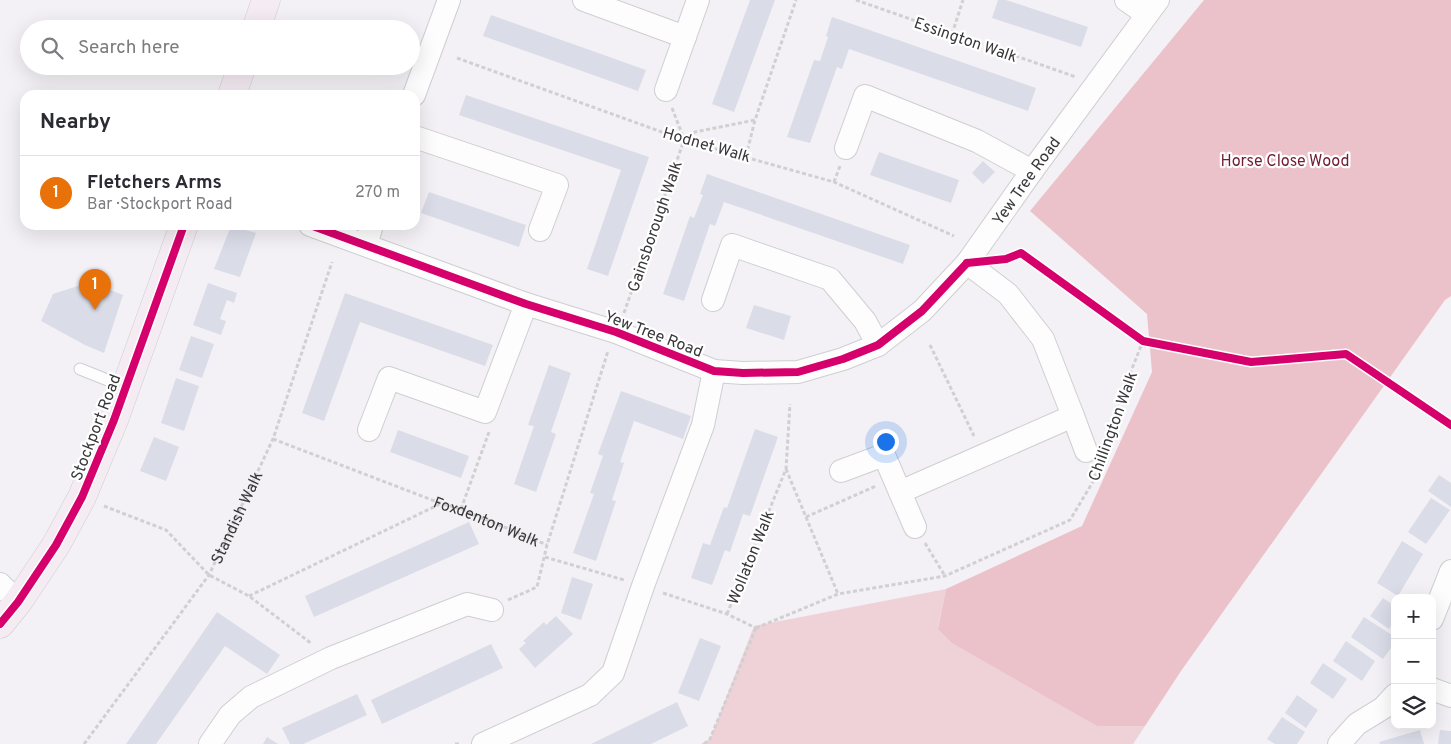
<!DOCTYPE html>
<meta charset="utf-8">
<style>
:root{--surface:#fff;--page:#f7f7f7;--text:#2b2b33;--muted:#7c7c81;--line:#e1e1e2;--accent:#79787b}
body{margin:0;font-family:Overpass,sans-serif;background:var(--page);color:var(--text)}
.controls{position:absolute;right:15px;bottom:15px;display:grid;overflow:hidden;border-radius:10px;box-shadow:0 5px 20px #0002}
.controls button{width:45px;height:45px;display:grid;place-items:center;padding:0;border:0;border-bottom:1px solid var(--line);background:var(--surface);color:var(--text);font:25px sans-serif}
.you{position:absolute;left:885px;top:441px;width:18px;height:18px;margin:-12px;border:4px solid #fff;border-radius:50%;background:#1a73e8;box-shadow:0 0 0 8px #1a73e833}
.badge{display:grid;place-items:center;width:32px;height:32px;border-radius:50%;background:var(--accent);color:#fff;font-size:16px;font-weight:700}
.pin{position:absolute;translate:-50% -41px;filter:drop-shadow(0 1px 2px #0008)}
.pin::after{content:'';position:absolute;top:26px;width:18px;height:15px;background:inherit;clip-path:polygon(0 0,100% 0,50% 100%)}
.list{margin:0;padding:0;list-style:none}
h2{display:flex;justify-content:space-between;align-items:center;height:65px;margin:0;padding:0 20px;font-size:21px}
h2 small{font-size:16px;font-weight:400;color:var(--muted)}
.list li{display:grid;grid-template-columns:32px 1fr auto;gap:15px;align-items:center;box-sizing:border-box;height:75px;padding:0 20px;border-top:1px solid var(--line)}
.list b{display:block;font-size:19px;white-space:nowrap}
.list p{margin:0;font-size:16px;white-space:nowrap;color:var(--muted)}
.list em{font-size:16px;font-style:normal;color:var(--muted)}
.icon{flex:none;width:28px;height:28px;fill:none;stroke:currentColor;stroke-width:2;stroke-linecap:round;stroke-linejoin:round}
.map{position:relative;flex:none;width:1451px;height:744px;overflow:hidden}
.search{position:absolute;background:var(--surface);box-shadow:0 5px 20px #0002;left:20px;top:20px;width:400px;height:55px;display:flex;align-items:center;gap:12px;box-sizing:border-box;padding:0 18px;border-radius:28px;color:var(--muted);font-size:19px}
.panel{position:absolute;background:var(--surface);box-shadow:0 5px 20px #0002;left:20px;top:90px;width:400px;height:140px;border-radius:15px}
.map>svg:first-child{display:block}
.green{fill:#efd2d8}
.forest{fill:#ebc2ca}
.building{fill:#dadde8}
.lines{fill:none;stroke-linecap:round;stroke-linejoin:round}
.lane-casing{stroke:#cfced1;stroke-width:13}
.street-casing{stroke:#cfced1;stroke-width:24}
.highway-casing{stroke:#cfced0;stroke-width:29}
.path{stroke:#d1d0d1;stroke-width:3;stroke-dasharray:4 2.5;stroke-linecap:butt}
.lane{stroke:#fdfdfe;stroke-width:11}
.street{stroke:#fdfdfe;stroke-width:22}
.highway{stroke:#f5ebf2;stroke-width:28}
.cycleway-casing{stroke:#fff;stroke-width:11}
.cycleway{stroke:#d6006c;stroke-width:8}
.labels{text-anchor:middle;stroke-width:4.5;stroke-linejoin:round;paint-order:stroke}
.street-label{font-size:16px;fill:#383739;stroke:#fff}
.park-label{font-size:16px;fill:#711c34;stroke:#fff}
</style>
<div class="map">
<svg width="1451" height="744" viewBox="0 0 1451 744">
<rect width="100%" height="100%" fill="#f3f1f5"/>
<!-- green -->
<path class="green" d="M946 589 938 628 1097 726H1145L1133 744H701L710 739 754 626Z"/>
<!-- forest -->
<path class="forest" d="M1204 0H1451V296L1445 300 1181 671 1145 726H1097L952 643 938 629 946 589 1082 526 1152 372 1147 314 1030 211Z"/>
<!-- building -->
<g class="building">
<path d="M750 0H775L734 112 712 104Z"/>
<path d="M998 0H1006L1088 27 1081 47 992 18Z"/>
<path d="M491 15 646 70 638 91 483 36Z"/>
<path d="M832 17 1036 88 1028 111 849 49 842 69 837 67 810 143 787 137 814 60 820 61 828 37 826 36Z"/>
<path d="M466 95 649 157 608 276 587 269 621 170 459 115Z"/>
<path d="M879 152 959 180 951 203 870 175Z"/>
<path d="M983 161 995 172 983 184 972 173Z"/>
<path d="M707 174 910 245 903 264 724 202 715 226 710 224 684 301 663 294 690 216 694 218 703 195 700 194Z"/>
<path d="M429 192 526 225 519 247 421 213Z"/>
<path d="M231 226 256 233 240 277 214 269Z"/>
<path d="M90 282 123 295 104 353 85 345 41 321 53 294Z"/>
<path d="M208 283 237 293 234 303 227 300 220 319 226 321 221 335 193 325Z"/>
<path d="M345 293 493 345 485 366 360 322 324 421 302 413Z"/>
<path d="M754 305 791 316 784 340 746 328Z"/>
<path d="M191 336 214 344 202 378 179 370Z"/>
<path d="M549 365 571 373 551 432 556 434 536 492 514 484 534 426 528 425Z"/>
<path d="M176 378 199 386 184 431 161 423Z"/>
<path d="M621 391 691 416 683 439 634 421 620 462 624 463 612 500 616 501 596 561 573 553 594 494 590 493 603 456 598 454Z"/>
<path d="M755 429 778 437 750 516 743 514 730 552 725 550 712 585 691 578 703 543 710 545 724 507 727 508Z"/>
<path d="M398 430 469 456 461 478 390 452Z"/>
<path d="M154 437 179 447 166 481 140 471Z"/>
<path d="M1439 475 1451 483V507L1428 491Z"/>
<path d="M1431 498 1450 510 1426 544 1408 532Z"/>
<path d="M469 522 479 544 314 617 305 596Z"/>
<path d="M1402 541 1423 554 1398 596 1377 583Z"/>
<path d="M572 577 593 584 581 620 561 613Z"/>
<path d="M1383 598 1395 606V621L1389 629 1370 616Z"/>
<path d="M217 612 280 655 267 674 225 646 156 744H126Z"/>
<path d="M556 616 573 634 535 668 519 649 526 643 523 641 544 622 546 625Z"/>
<path d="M1364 617 1395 637V642L1383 659 1351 637Z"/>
<path d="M700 638 721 646 699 701 678 693Z"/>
<path d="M1346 641 1375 661 1362 681 1333 661Z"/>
<path d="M491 644 503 668 382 724 371 700Z"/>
<path d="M1323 663 1347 679 1333 699 1310 683Z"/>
<path d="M357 694 367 715 303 744H290L282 728Z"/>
<path d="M1297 695 1318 710 1306 728 1285 713Z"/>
<path d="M677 702 688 726 651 744H591Z"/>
<path d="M1282 717 1305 732 1297 744H1275L1267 739Z"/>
<path d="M1420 730 1424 744H1380L1379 742Z"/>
<path d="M1440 730 1451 731V744H1438Z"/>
<path d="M267 737 278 744H263Z"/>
</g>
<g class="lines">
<defs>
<path id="lane" d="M80 369 125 387"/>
<g id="street">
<path d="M584 0 685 37"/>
<path d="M1126 0 1146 14"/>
<path d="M666 90 698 0"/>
<path d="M414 95 449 0"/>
<path d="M415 137 557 185 540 230"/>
<path d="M846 148 865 96 977 141 1032 171"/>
<path id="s3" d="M310 225 526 304 616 332 714 371 743 373 798 372 843 359 878 345 922 311 967 263 1032 171 1158 0"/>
<path d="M366 245 372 225"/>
<path d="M713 300 732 245 830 279 865 321 878 345"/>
<path d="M1073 416 1086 451"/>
<path d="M369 430 389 378 485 412 526 304"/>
<path d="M841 471 884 455 915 527"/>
<path d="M900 492 1073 416 1043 339 1008 294 967 263"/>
<path d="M0 584 18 602"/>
<path d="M1432 619 1451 571"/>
<path d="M1432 689 1451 696"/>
<path d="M210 744 230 715 251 697 331 658 467 604 492 610"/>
<path d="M483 744 590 695 613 673 643 586 703 425 714 371"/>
<path d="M1339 744 1357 724 1383 708 1395 695"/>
</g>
<g id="highway">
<path d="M256 29 266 0"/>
<path d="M232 95 242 66"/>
<path d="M0 624 18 602 56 545 82 497 114 420 184 225"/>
</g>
</defs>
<!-- lane casing -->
<use href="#lane" class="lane-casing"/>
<!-- street casing -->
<use href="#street" class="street-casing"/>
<!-- highway casing -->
<use href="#highway" class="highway-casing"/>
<!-- path -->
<g class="path">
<path d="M856 0 1076 77"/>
<path d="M952 34 963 0"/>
<path d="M457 58 684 140 834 182 954 236"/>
<path d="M672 108 684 139"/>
<path d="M746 156 755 120"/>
<path d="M834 182 840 166"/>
<path d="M624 313 684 140 695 132 755 120 796 0"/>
<path d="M930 345 974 436"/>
<path id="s1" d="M273 439 440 503 461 509 547 545"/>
<path d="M1105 441 1108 429 1143 341"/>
<path d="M786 469 838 594"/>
<path d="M104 506 166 530 209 575 249 596 312 644"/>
<path d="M461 509 489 432"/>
<path d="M806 517 876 486"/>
<path d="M925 543 945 576"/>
<path d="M545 557 624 580"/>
<path d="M663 593 727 614 756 628"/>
<path d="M249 596 440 504"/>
<path d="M508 600 537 587 547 545 608 351"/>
<path d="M727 614 786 469 790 404"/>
<path d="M756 628 838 594 945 576 1070 520 1094 480 1097 469"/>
<path id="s2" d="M84 744 209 575 273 439 332 262"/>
<path d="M455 744H460"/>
<path d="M704 744 710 739 756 628"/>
</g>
<!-- lane -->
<use href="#lane" class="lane"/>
<!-- street -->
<use href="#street" class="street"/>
<!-- highway -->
<use href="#highway" class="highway"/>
<defs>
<g id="cycleway">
<path d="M310 225 526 304 616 332 714 371 743 373 798 372 843 359 878 345 922 311 967 263"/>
<path d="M967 263 1006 259 1021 253 1143 341 1251 362 1346 354 1451 425"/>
<path d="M0 624 18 602 56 545 82 497 114 420 184 225"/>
</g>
</defs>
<!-- cycleway casing -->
<use href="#cycleway" class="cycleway-casing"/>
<!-- cycleway -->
<use href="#cycleway" class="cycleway"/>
</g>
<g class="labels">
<!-- street labels -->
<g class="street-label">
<text transform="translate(966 39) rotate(19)" y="6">Essington Walk</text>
<text transform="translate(707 144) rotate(16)" y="6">Hodnet Walk</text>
<text dy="6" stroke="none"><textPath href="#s3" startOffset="821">Yew Tree Road</textPath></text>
<text transform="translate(654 226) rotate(-71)" y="6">Gainsborough Walk</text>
<text transform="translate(654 333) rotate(21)" y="6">Yew Tree Road</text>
<text transform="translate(1112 426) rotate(-70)" y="6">Chillington Walk</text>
<text transform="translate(95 427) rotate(-69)" y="6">Stockport Road</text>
<text dy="6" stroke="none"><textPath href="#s2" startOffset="274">Standish Walk</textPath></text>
<text dy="6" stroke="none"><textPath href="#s1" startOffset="229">Foxdenton Walk</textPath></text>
<text transform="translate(750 557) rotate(-68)" y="6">Wollaton Walk</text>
</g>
<!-- park labels -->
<g class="park-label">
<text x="1285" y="166">Horse Close Wood</text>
</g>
</g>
</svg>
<div class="controls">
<button>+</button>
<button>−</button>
<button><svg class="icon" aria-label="layers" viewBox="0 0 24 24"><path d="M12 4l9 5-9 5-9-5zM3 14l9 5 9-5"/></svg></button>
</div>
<div class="you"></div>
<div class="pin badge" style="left:95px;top:310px;background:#e8710a">1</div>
<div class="search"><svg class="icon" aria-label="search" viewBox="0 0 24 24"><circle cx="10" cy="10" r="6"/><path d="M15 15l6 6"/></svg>Search here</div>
<section class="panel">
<h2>Nearby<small></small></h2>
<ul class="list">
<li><span class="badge" style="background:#e8710a">1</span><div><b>Fletchers Arms</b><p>Bar · Stockport Road</p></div><em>270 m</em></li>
</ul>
</section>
</div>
